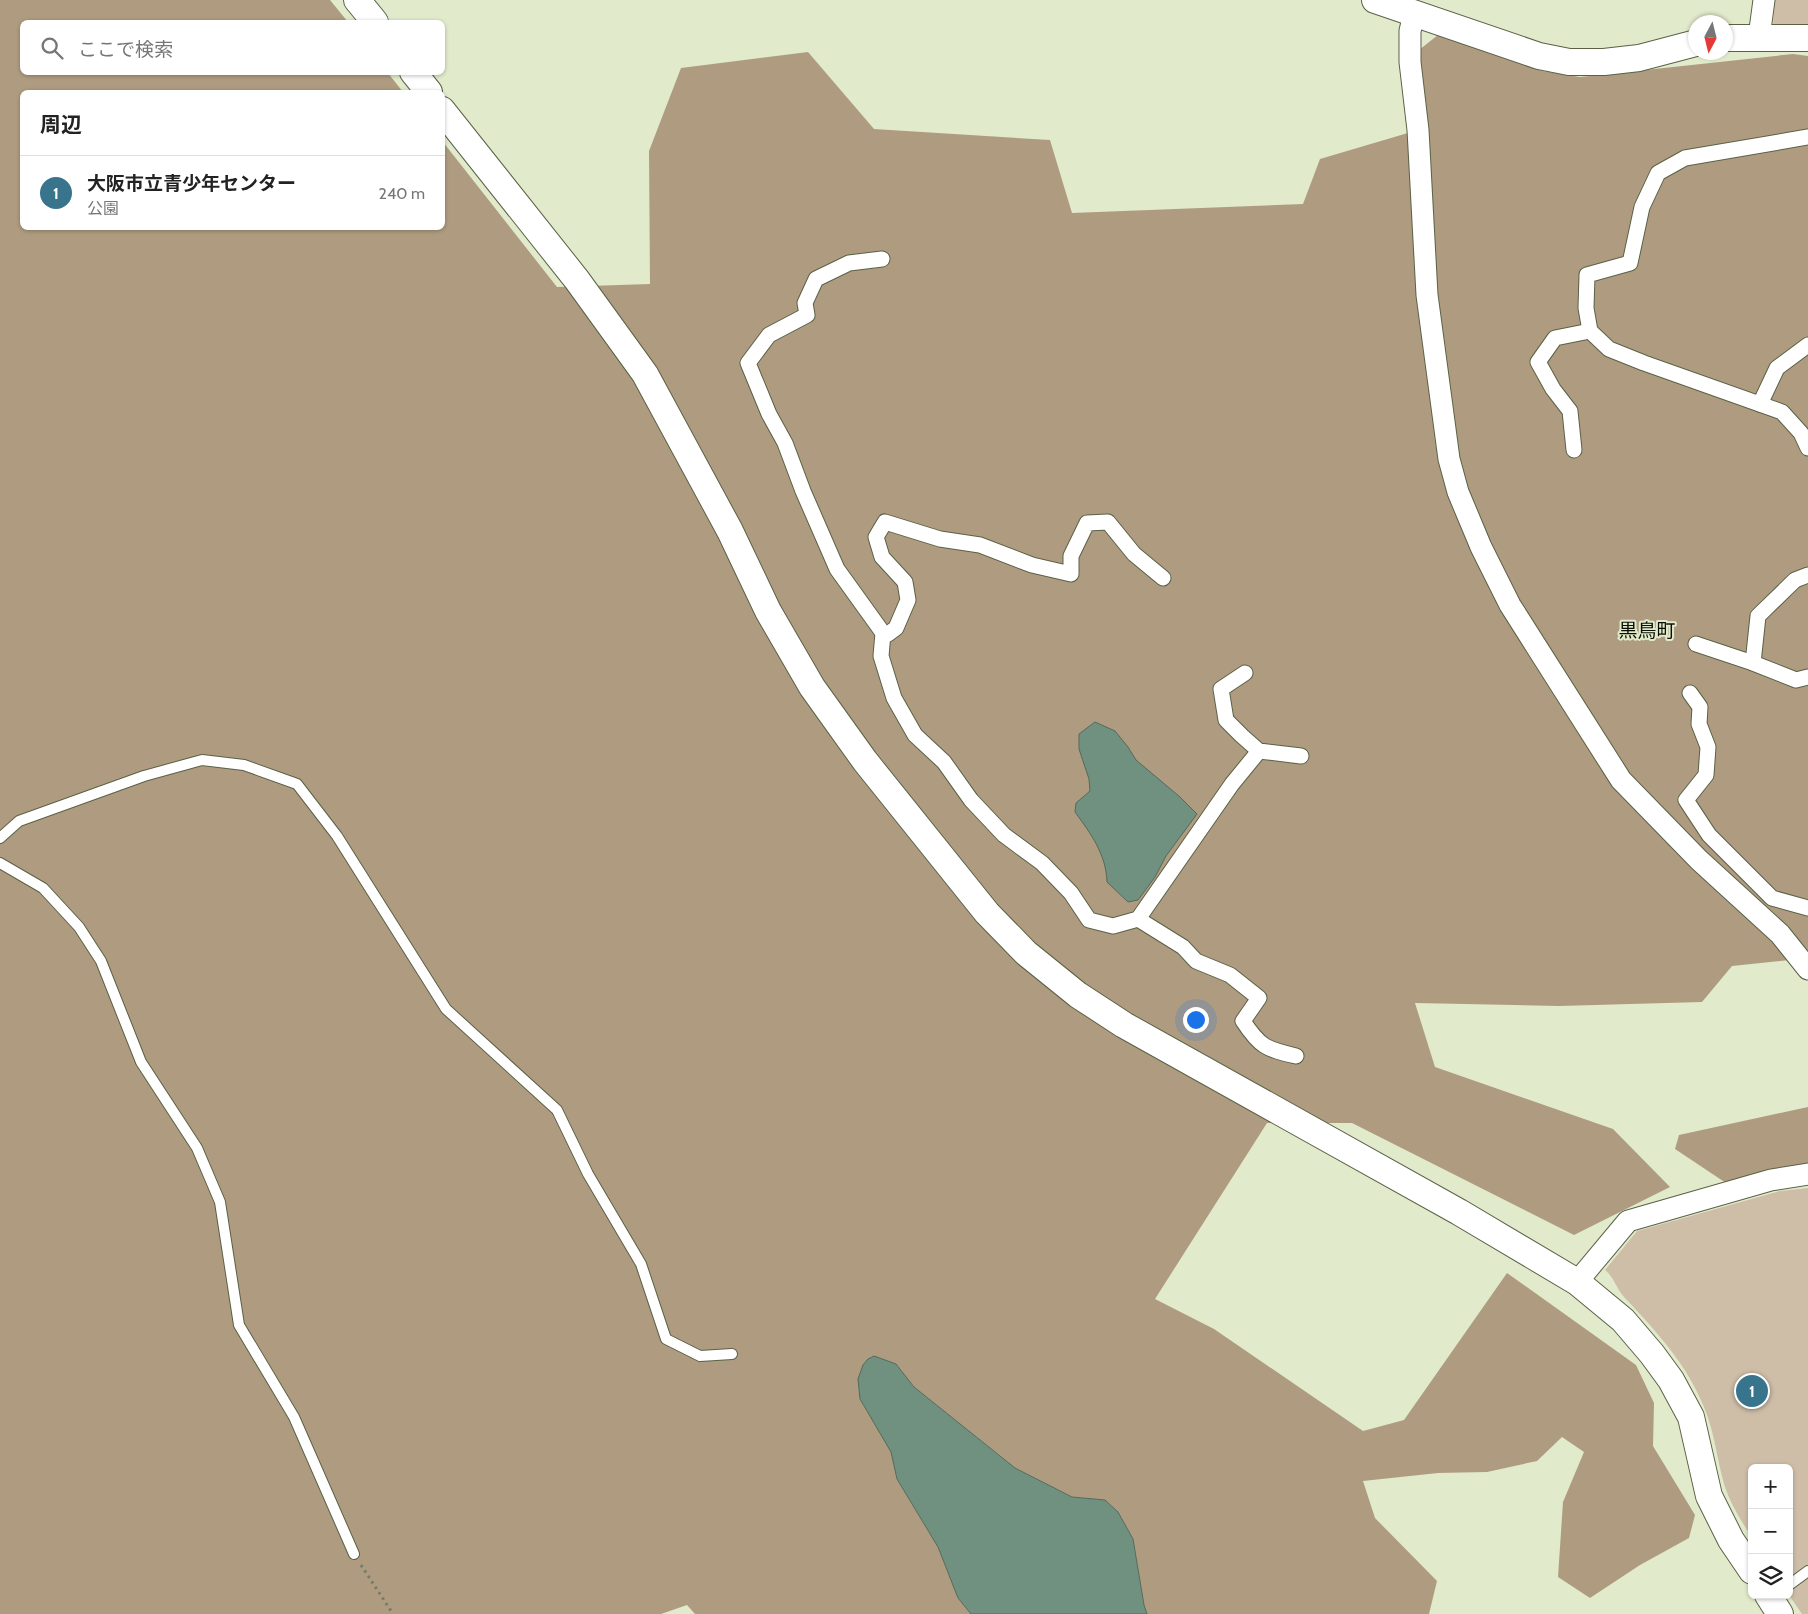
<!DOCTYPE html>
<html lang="ja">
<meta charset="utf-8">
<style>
:root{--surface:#fff;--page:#f6f6f6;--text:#222;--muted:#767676;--line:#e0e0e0;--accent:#38748c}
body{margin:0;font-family:Cabin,"Noto Sans JP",sans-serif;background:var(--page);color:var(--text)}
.controls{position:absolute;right:15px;bottom:15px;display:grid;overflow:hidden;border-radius:8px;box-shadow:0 1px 4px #0004}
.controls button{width:45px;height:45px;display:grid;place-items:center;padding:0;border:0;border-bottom:1px solid var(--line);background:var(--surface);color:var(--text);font:25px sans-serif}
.compass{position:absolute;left:1688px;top:15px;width:45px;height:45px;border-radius:50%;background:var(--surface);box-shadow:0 1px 4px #0004;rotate:187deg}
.you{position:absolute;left:1195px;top:1019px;width:18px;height:18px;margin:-12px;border:4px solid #fff;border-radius:50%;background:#1a73e8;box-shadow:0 0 0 8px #1a73e833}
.badge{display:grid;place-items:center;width:32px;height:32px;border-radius:50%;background:var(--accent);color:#fff;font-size:16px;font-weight:700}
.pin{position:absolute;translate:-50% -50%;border:2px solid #fff;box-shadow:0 1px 5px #0006}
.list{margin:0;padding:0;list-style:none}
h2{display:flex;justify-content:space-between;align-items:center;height:65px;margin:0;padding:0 20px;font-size:21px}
h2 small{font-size:16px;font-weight:400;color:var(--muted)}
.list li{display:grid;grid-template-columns:32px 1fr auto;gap:15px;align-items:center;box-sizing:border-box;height:75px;padding:0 20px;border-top:1px solid var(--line)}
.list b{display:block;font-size:19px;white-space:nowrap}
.list p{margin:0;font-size:16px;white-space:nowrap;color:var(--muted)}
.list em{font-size:16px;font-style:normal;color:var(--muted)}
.icon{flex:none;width:28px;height:28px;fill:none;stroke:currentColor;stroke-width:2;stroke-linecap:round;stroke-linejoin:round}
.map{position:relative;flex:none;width:1808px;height:1614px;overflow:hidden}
.search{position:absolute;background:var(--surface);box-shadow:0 1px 4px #0004;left:20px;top:20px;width:425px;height:55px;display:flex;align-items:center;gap:12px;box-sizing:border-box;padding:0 18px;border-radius:8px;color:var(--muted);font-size:19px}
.panel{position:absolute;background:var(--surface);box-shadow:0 1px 4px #0004;left:20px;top:90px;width:425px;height:140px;border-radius:8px}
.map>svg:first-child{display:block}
.green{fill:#cebea8}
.forest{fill:#af9c80}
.water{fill:#709180;stroke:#526a5b}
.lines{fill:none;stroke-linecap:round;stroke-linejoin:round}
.service-casing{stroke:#5a6146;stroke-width:12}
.pedestrian-casing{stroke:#5a6146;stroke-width:17}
.minor-casing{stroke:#5a6146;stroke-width:23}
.tertiary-casing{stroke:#5a6146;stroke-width:28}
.path{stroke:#767c67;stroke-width:3;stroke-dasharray:2.5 4;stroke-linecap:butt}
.service{stroke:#fff;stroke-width:10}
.pedestrian{stroke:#fff;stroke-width:15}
.minor{stroke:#fff;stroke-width:21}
.tertiary{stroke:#fff;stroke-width:26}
.labels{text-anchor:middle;stroke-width:4;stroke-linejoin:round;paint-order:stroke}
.neighbourhood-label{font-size:19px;fill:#0b0e04;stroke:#e1eacb}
</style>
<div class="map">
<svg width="1808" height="1614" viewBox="0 0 1808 1614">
<rect width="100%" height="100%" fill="#e1eacb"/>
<!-- green -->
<g class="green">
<path d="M1774 0H1808V33L1773 26Z"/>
<path d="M1808 1188V1614H1802L1789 1595V1468H1752V1538C1742 1522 1731 1505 1725 1487 1717 1461 1715 1433 1704 1407 1686 1363 1656 1331 1624 1297 1616 1288 1614 1277 1605 1270L1637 1231 1780 1191Z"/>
</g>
<!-- forest -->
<g class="forest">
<path d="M0 0H330L348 22H22V72L388 73 403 92H22V228H442L443 142 557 287 650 284 649 151 681 68 808 52 874 129 1050 140 1072 213 1303 204 1320 159 1418 130 1419 50 1438 35 1542 71 1580 77 1793 54 1808 56V958L1732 966 1702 1002 1559 1006 1415 1003 1435 1067 1613 1129 1670 1187 1574 1235 1352 1123H1267L1155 1299 1214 1329 1363 1431 1404 1420 1507 1273 1636 1365 1654 1403 1653 1446 1695 1515 1689 1538 1640 1565 1590 1598 1558 1577 1563 1502 1584 1452 1562 1437 1537 1461 1487 1472 1438 1473 1363 1481 1375 1518 1437 1581 1429 1614H1147L1144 1605 1133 1539 1118 1512 1105 1500 1072 1497 1015 1468 914 1387 896 1364 860 1399 892 1452 897 1479 938 1547 958 1598 971 1614H695L687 1605 661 1614H0Z"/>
<path d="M1808 1107V1163L1726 1183 1675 1149 1679 1135Z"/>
</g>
<!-- water -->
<g class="water">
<path d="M1095 722 1115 731 1128 747 1136 760 1180 797 1197 814 1166 856 1155 877 1138 900 1128 902 1107 882C1106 854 1091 834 1075 812L1076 803 1090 791 1089 779 1079 749V734Z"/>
<path d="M874 1356 896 1364 914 1387 1015 1468 1072 1497 1105 1500 1118 1512 1133 1539 1144 1605 1147 1614H971L958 1598 938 1547 897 1479 891 1452 860 1399 858 1379 863 1365 868 1359Z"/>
</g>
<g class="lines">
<defs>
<g id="service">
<path d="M0 838 19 821 144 776 202 760 244 765 297 784 337 836 446 1009 557 1110 588 1174 641 1264 666 1339 700 1356 732 1354"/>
<path d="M0 863 43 888 79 927 101 961 141 1062 197 1148 220 1202 239 1325 294 1417 354 1554"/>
<path d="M1789 1585 1808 1571"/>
</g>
<g id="pedestrian">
<path d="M1808 137 1685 158 1658 173 1642 207 1630 263 1587 275 1586 308 1590 331 1609 349 1644 363 1782 412 1801 433 1808 448"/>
<path d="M882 259 849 263 816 279 805 303 807 315 769 335 748 363 769 414 785 443 803 491 837 569 883 633 881 656 894 698 915 735 944 762 971 800 1004 835 1042 863 1071 893 1089 920 1113 926 1138 919 1232 784 1259 751"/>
<path d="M1760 404 1777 368 1808 345"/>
<path d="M1574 450 1570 411 1553 389 1538 362 1555 338 1590 331"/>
<path d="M888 634 896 628 908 600 905 582 882 557 876 537 885 522 940 539 980 545 1032 565 1071 574V556L1087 523 1108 522 1134 554 1163 578"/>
<path d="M1696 644 1753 663 1758 616 1795 580 1808 575"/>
<path d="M1753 663 1796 680 1808 677"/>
<path d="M1245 673 1221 689 1226 720 1242 736 1259 751 1301 756"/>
<path d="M1690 693 1700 707 1699 724 1708 747 1706 775 1686 800 1709 835 1772 898 1808 908"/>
<path d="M1138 919 1183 947 1196 961 1230 975 1259 998 1243 1021C1260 1047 1266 1049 1296 1056"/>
</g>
<g id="minor">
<path d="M1414 14 1410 31V62L1418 130 1427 295 1449 459 1458 492 1481 547 1510 605 1621 780 1699 860 1780 934 1808 969"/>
<path d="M1759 37 1764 0"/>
<path d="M1577 1282 1628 1221 1771 1180 1808 1174"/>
</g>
<g id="tertiary">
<path d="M357 0 375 22"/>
<path d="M1375 0 1539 56 1569 62H1604L1639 58 1696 43"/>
<path d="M1726 38H1808"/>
<path d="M413 72 429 92"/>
<path d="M442 110 577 280 645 374 730 531 768 611 812 687 865 761 987 913 1026 953 1078 995 1124 1025 1459 1212 1577 1282 1623 1320 1652 1354 1671 1380 1691 1417 1709 1496 1731 1540 1752 1571"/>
<path d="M1768 1595 1780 1614"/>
</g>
</defs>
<!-- service casing -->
<use href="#service" class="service-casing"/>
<!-- pedestrian casing -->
<use href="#pedestrian" class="pedestrian-casing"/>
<!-- minor casing -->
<use href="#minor" class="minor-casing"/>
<!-- tertiary casing -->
<use href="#tertiary" class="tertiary-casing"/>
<!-- path -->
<path class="path" d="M361 1565 393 1614"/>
<!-- service -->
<use href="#service" class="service"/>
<!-- pedestrian -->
<use href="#pedestrian" class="pedestrian"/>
<!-- minor -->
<use href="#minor" class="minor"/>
<!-- tertiary -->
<use href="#tertiary" class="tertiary"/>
</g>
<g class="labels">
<!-- neighbourhood labels -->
<g class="neighbourhood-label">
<text x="1647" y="637">黒鳥町</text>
</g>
</g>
</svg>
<div class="controls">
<button>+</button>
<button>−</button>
<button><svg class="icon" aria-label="layers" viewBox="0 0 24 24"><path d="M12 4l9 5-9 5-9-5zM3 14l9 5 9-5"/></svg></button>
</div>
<svg class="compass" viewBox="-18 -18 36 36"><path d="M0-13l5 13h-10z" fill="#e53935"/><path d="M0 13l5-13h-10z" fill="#767676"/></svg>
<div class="you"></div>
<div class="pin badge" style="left:1752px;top:1391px">1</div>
<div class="search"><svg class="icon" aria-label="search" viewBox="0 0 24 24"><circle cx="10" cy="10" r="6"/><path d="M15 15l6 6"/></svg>ここで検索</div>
<section class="panel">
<h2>周辺<small></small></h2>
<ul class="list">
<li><span class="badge">1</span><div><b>大阪市立青少年センター</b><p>公園</p></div><em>240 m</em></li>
</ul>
</section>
</div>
